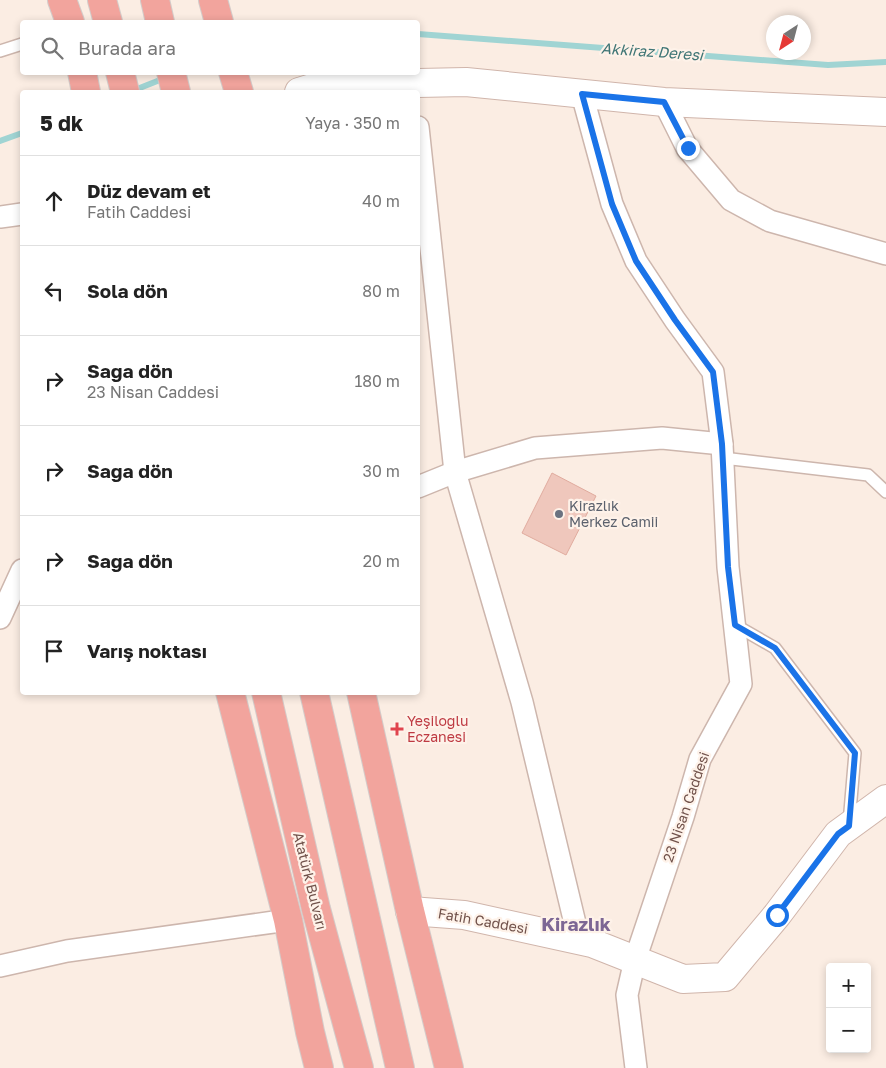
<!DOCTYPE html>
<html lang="tr">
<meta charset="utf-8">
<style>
:root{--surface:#fff;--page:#f6f6f6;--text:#222;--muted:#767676;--line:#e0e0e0}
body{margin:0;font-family:"Golos Text",sans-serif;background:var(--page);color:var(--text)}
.controls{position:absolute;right:15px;bottom:15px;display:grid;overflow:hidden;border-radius:5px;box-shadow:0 2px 8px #0003}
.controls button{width:45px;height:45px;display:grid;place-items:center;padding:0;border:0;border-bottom:1px solid var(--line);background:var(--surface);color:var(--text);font:25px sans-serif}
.compass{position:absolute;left:766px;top:15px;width:45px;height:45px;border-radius:50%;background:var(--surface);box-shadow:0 2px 8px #0003;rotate:216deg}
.stop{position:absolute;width:15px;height:15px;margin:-11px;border:4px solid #1a73e8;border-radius:50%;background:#fff}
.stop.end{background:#1a73e8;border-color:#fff;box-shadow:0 1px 5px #0008}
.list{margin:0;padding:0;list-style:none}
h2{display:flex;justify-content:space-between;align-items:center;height:65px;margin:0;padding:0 20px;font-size:21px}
h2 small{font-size:16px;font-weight:400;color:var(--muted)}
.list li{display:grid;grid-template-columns:32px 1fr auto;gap:15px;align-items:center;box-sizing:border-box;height:90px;padding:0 20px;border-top:1px solid var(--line)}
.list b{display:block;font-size:19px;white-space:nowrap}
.list p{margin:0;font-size:16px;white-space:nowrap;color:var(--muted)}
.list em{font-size:16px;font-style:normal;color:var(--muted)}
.icon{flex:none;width:28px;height:28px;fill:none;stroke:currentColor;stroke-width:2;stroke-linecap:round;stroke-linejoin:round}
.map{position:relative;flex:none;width:886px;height:1068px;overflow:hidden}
.search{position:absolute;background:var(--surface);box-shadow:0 2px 8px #0003;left:20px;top:20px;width:400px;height:55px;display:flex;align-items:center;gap:12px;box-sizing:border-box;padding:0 18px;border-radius:5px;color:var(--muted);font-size:19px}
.panel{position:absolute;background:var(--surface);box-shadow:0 2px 8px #0003;left:20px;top:90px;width:400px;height:605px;border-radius:5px}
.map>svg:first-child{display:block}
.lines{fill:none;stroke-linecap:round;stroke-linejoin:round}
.stream{stroke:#a0d4d3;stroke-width:6}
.building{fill:#efc7bc;stroke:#e0ab9e}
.lane-casing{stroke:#cdb6ad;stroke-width:14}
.street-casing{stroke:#cdb6ad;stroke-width:24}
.secondary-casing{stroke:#d0b5ab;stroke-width:30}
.highway-casing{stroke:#d4cbc9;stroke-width:30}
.lane{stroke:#fff;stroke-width:11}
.street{stroke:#fff;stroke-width:21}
.secondary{stroke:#fff;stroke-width:28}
.highway{stroke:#f2a49d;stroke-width:28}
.route{stroke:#1a73e8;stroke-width:6}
.worship-dot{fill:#6b7280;stroke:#fef2e9;stroke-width:2}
.health-dot{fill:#e0444e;stroke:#fef2e9;stroke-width:2}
.labels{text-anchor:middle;stroke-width:4.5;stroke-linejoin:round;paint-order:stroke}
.worship-label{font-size:14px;fill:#5b616d;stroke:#fef2e9;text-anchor:start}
.health-label{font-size:14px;fill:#be3a42;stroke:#fef2e9;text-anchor:start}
.street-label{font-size:14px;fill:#71524b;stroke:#fef2e9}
.water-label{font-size:15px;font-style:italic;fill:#407676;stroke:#fef2e9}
.district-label{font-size:19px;font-weight:bold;fill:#7d6694;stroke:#fef2e9}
</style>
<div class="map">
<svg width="886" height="1068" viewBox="0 0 886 1068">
<rect width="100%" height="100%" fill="#fbede3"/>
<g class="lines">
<!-- stream -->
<g class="stream">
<path d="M418 34 828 65 886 62"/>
<path d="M132 91 165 78"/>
<path d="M0 141 22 133"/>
</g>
</g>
<!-- building -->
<path class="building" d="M552 473 596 496 566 555 522 533Z"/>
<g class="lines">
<defs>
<g id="lane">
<path d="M0 51 22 44"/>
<path d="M723 458 868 475 886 492"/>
<path d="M735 625 775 648 855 753 849 823"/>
</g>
<g id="street">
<path d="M582 94 612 204 636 261 675 320 713 372 722 444 728 567 741 684 700 759 683 817 635 960 627 995 636 1068"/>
<path d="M664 102 687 148 731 200 770 221 886 254"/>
<path d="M418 127 455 472 522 702 579 940"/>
<path d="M0 217 22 214"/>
<path d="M418 487 455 472 535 448 662 438 722 444"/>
<path d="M0 618 22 570"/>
<path d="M0 966 67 951 288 920"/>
</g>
<g id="secondary">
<path d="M299 92 322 85 466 82 664 102 886 112"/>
<path d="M410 911 464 915 592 943 683 979 725 977 777 915 838 834 886 799"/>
</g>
<g id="highway">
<path d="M62 0 70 22"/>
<path d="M102 0 108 22"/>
<path d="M155 0 160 22"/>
<path d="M213 0 219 22"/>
<path d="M82 72 86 92"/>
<path d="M120 72 125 92"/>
<path d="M171 72 176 92"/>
<path d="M233 72 239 92"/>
<path d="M230 692 288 920 310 1032 319 1068"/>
<path d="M266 692 316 909 359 1068"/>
<path d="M314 692 400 1068"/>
<path d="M361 692 410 911 449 1068"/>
</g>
</defs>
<!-- lane casing -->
<use href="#lane" class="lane-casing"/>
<!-- street casing -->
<use href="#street" class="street-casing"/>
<!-- secondary casing -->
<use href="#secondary" class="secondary-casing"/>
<!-- highway casing -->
<use href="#highway" class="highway-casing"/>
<!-- lane -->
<use href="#lane" class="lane"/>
<!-- street -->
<use href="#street" class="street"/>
<!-- secondary -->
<use href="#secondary" class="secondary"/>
<!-- highway -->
<use href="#highway" class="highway"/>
</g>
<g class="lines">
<!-- route -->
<path class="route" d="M688 148 664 102 582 94 612 204 636 261 675 320 713 372 722 444 728 567 735 625 775 648 855 753 849 826 838 834 777 915"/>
</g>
<!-- markers -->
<circle class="worship-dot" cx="559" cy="514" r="5"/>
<path class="health-dot" d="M394.5 721.5h5v5h5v5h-5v5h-5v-5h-5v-5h5z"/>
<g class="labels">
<!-- worship labels -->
<g class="worship-label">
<text x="569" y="511">Kirazlık<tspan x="569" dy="16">Merkez Camii</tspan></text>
</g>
<!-- health labels -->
<g class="health-label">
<text x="407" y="726">Yeşiloğlu<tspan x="407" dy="16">Eczanesi</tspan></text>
</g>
<!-- street labels -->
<g class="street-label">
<text transform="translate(686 807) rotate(-71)" y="5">23 Nisan Caddesi</text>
<text transform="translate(310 881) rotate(76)" y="5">Atatürk Bulvarı</text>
<text transform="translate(483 921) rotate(10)" y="5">Fatih Caddesi</text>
</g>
<!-- water labels -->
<g class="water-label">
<text transform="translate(652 52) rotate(4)" y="5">Akkiraz Deresi</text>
</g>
<!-- district labels -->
<g class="district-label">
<text x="576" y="931">Kirazlık</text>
</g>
</g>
</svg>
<div class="controls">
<button>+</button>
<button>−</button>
</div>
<svg class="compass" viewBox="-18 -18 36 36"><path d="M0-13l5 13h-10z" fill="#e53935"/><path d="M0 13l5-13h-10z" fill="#767676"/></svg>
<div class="stop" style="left:777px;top:915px"></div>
<div class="stop end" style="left:688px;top:148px"></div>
<div class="search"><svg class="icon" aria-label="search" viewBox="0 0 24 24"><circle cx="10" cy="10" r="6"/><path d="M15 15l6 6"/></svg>Burada ara</div>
<section class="panel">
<h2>5 dk<small>Yaya · 350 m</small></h2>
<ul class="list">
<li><svg class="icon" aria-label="ahead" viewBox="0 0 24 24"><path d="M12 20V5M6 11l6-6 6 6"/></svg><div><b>Düz devam et</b><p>Fatih Caddesi</p></div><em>40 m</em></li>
<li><svg class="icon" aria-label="left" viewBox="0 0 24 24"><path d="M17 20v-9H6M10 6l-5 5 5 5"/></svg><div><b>Sola dön</b></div><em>80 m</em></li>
<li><svg class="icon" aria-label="right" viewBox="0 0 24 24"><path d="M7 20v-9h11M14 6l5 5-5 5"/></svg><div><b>Sağa dön</b><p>23 Nisan Caddesi</p></div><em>180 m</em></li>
<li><svg class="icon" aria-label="right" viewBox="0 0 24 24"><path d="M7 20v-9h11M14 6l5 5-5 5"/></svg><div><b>Sağa dön</b></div><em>30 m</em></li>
<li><svg class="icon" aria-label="right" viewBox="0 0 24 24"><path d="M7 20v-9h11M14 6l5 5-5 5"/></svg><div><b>Sağa dön</b></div><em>20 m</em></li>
<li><svg class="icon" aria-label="arrive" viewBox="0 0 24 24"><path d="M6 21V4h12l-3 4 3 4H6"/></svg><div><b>Varış noktası</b></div></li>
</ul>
</section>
</div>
